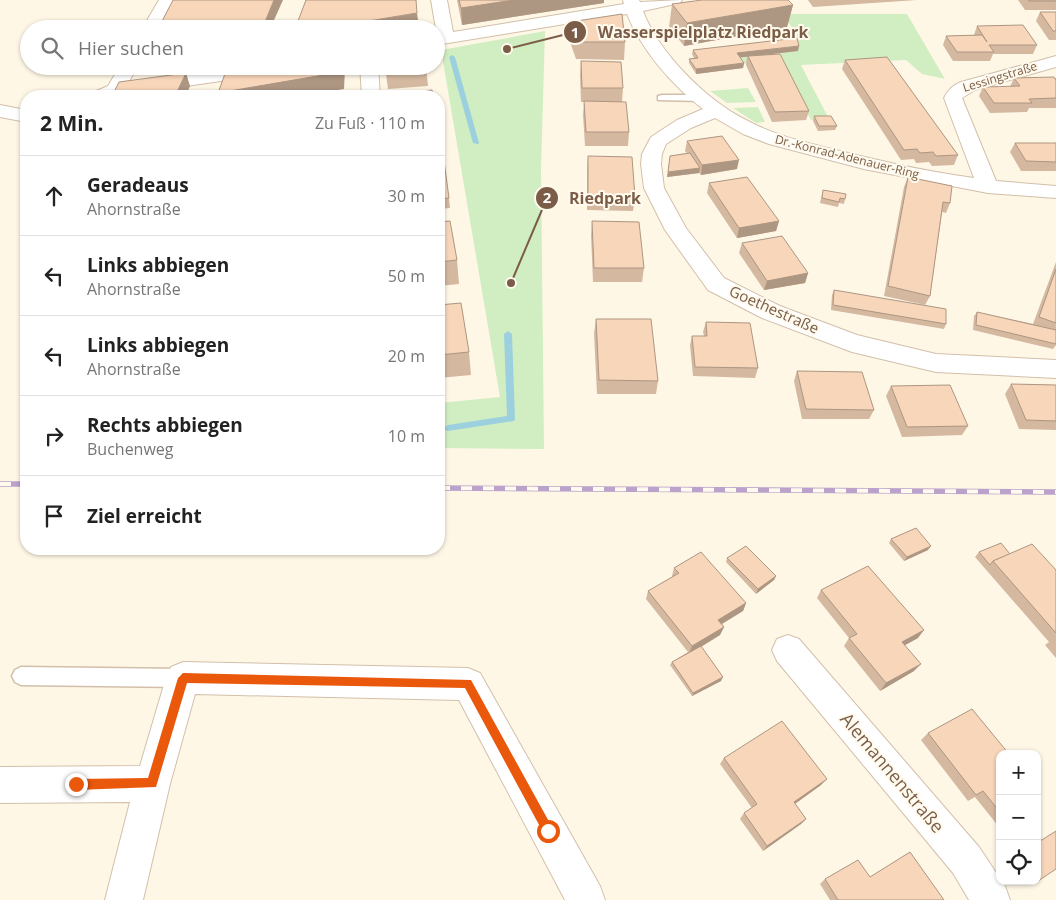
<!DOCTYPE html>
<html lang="de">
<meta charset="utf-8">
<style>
:root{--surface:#fff;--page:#f6f6f6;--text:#222;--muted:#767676;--line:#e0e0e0}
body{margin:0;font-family:"Open Sans",sans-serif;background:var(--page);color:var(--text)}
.controls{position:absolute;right:15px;bottom:15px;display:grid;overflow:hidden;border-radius:10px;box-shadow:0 1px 4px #0004}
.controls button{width:45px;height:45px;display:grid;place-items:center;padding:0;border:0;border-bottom:1px solid var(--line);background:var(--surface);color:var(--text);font:25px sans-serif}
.stop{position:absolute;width:15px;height:15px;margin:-11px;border:4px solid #ea580c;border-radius:50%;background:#fff}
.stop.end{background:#ea580c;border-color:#fff;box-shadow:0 1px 5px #0008}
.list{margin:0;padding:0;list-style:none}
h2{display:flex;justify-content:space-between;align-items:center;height:65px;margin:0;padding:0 20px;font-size:21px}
h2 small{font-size:16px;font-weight:400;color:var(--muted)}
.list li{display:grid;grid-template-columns:32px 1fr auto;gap:15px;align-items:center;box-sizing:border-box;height:80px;padding:0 20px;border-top:1px solid var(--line)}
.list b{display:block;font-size:19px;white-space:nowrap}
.list p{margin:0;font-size:16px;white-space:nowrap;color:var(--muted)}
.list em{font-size:16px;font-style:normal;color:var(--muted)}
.icon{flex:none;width:28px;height:28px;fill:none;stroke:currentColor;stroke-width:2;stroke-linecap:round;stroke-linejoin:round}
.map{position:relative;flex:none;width:1056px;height:900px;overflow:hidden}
.search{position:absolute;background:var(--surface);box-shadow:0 1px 4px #0004;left:20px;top:20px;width:425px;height:55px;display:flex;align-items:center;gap:12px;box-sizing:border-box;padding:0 18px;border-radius:28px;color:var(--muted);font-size:19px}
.panel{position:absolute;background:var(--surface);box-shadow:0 1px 4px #0004;left:20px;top:90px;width:425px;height:465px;border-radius:20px}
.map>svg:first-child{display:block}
.green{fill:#d1eec2}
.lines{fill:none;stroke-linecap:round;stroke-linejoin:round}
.stream{fill:#9dd0de;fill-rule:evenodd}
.lane-casing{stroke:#d2bfaa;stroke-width:3}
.street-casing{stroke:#d2bfaa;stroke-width:2}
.lane{fill:#fff;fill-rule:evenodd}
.street{fill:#fff;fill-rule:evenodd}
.rail-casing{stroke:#baa2cb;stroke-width:5.5}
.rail{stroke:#fffaee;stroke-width:4;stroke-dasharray:11;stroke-linecap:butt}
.wall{fill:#d4b8a0}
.shaded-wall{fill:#ad9682}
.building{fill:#f7d6ba;stroke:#ad9682}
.route{fill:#ea580c}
.labels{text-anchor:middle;stroke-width:4;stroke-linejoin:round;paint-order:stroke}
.far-street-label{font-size:12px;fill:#7b5d47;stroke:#fffaee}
.street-label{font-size:15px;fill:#7b5d47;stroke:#fffaee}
.near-street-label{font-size:18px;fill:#7b5d47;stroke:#fffaee}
.leader{fill:none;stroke:#7b5d47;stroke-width:2}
.callout-dot{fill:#7b5d47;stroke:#fffaee;stroke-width:2}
.mark-label{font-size:15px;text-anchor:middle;font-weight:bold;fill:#fff}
.callout-label{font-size:16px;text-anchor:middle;font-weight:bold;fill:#7b5d47;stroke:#fffaee;stroke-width:4;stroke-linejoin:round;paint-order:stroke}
</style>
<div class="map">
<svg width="1056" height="900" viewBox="0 0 1056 900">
<rect width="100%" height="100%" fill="#fff7e6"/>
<!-- green -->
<g class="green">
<path d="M788 14H907L945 79 922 74 906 60 801 65 829 119 811 120 781 62 741 64 736 58 798 51 791 26 781 15Z"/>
<path d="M545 31 541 169 544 449 439 448V403L500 397 441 50Z"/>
<path d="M748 88 756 102 727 103 710 91Z"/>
<path d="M758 107 765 122 756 123 733 108Z"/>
</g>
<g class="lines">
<!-- stream -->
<g class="stream">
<path d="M452 55 455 57 479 143 478 144 473 143 449 57Z"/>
<path d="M508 331 512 334 515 419 514 421 448 431 445 430 444 428 448 425 507 416 504 334Z"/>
</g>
<defs>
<g id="lane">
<path d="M662 95H701L706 98 701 101 658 100V96Z"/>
<path d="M21 667 183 669 189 672 192 678 189 684 183 687 21 685 15 682 12 676 15 670Z"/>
</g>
<g id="street">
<path d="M159 0H175L159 29H142Z"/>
<path d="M431 0H447L453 32 624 4 623 0H639L640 2 682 0 680 3 643 11C659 53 706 100 746 120 775 136 808 143 840 151 884 162 929 172 974 178L944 98C948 90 953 85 961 82L1056 56V67L975 90 962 98 996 181 1056 186V198L988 193 864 169 769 144 743 134 715 118 691 128 666 144 662 154 661 164 664 188 686 228 724 278 780 306 857 335 936 354 1056 360V378L936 372 852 352 762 318 708 290 665 230 644 188 641 164 642 154 651 137 677 120 703 109C673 86 641 50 627 14L436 45V29Z"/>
<path d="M120 66H138L128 83 242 66H278L275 70 221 81 116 96H92L94 92 108 86Z"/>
<path d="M360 66H378L380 96H362Z"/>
<path d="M0 105 26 110V122L0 117Z"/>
<path d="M788 635 799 639 979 847 1005 886 1010 900H969L953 873 777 661 772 650 777 639Z"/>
<path d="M183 662 468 668 480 673 600 886 605 900H565L459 700 195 694 170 784 143 900H105L130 802 0 803V767L140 766 166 678 171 667Z"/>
</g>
</defs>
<!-- lane casing -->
<use href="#lane" class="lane-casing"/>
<!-- street casing -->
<use href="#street" class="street-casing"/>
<!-- lane -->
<use href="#lane" class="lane"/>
<!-- street -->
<use href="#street" class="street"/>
<defs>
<g id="rail">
<path d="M0 484H26"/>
<path d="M439 488 1056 492"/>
</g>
</defs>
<!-- rail casing -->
<use href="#rail" class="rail-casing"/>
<!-- rail -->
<use href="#rail" class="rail"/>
</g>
<!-- wall -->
<g class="wall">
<path d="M457 0H604V3L462 25Z"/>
<path d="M808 0H917L813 7Z"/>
<path d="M1018 0H1056V10H1025Z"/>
<path d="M672 4 793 5 787 27 684 46 669 27Z"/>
<path d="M1040 12H1056V40H1049L1036 21Z"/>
<path d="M570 22 625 42 624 60 576 59 569 39Z"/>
<path d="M977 26 1037 45 1033 54H993L990 61H953L943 45 946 36 974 35Z"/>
<path d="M693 50 798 51 755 56 809 111 806 120 772 122 746 65 747 56 740 57 744 63 743 68 696 74 689 63V59L694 58 692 54Z"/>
<path d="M845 60 958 155 954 165 932 166 929 162 916 163 914 159 901 160 842 69Z"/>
<path d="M581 61 623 88 622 102 629 132 628 146H585L583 115 584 102H581L580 75Z"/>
<path d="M385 66H426L428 86 388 89Z"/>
<path d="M1014 78H1056V108H1029L1027 112 990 113 979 96 983 87H1010Z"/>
<path d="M814 116 837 126 835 130 818 131 813 121Z"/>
<path d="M687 141 737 169 701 175 699 173 667 177 670 156 687 153 685 151Z"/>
<path d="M1015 143H1056V171H1021L1010 152Z"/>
<path d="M588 156 635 197 633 211 587 210V170Z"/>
<path d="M439 161 449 198 450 208 439 209Z"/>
<path d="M908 177 950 203 946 213 942 212 930 296 925 305 884 296 904 187Z"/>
<path d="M709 183 779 221 776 231 737 238 707 193Z"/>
<path d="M823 190 845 199 844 204 839 203 838 207 820 203Z"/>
<path d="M592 221 644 268 642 282H593L591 235Z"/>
<path d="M439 222 457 260 459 284 439 286Z"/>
<path d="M742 243 808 273 805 283 764 290 739 253Z"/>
<path d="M1056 262V345L1053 349 973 330 974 316 977 312 1033 324Z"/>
<path d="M834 290 946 324 944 329 831 310 832 295Z"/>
<path d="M439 305 469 352 471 375 439 378Z"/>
<path d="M596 319 658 381 656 394H597L594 333Z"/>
<path d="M706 322 758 368 755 378 693 376 690 345 692 336H704L703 332Z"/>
<path d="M797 371 874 410 869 419H802L794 381Z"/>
<path d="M1011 384 1056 385V430L1019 429 1005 394Z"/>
<path d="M891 386 968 426 962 435 902 437 886 396Z"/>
<path d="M891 539 928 550 904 561 889 543Z"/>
<path d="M979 552 1010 554 1056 570V658L1045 645 1049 642 975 557Z"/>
<path d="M727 558 776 576 774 580 756 594 726 562Z"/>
<path d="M674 568 746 603 743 611 722 624 724 627 720 635 701 647 721 681 692 696 670 665 672 662 688 652 646 599 648 591 672 577V576Z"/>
<path d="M821 590 918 638 905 645 914 671 880 691 844 646 849 638 817 598Z"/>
<path d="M928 733 1000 754V827H999L975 797 968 801 921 740Z"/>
<path d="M724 758 821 785 795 804 806 819 801 824 763 851 740 819 744 813 752 808 720 764Z"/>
<path d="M870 877 944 900H830L820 884 825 879Z"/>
<path d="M1028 881H1037L1030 885Z"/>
</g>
<!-- shaded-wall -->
<g class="shaded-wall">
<path d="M274 0H283L270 29H262Z"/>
<path d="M514 0H604V3L462 25 461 8Z"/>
<path d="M793 5 787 27 684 46 687 23Z"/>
<path d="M417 13 419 27 406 29H320Z"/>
<path d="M799 46 798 51 736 58 737 53Z"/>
<path d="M744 63 743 68 696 74V69Z"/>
<path d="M147 66H169L148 70Z"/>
<path d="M341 66H344L345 69 344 89 303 96H219L218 93Z"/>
<path d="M186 73 190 86 186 96H175Z"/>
<path d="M739 160 737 169 701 175 702 165Z"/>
<path d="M700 168 699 173 667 177 668 172Z"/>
<path d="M779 221 776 231 737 238 739 228Z"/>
<path d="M808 273 805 283 764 290 767 281Z"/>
<path d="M931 546 928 550 904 561 907 557Z"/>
<path d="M776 576 774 580 756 594 758 589Z"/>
<path d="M746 603 743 611 715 628 718 620Z"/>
<path d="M724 627 720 635 689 654 692 646Z"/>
<path d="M924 630 918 638 896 650 902 642Z"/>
<path d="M921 664 914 671 880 691 886 683Z"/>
<path d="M723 677 721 681 692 696 693 693Z"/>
<path d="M827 779 821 785 789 808 794 802Z"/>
<path d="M806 819 801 824 763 851 767 846Z"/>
</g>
<!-- building -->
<g class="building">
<path d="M173 0H274L262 29H158Z"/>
<path d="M306 0H416L417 13 320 29H295Z"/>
<path d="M459 0H514L461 8Z"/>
<path d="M702 0H788L793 5 687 23 672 4Z"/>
<path d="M1028 0H1056V1H1029Z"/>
<path d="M1040 12H1056V31H1053Z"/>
<path d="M622 14 625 42H577L570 22Z"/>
<path d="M1023 25 1037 45H989L994 52H957L946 36 982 35 987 42 977 26Z"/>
<path d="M797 38 799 46 737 53 744 63 696 69 689 59 698 58 693 50Z"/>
<path d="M780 54 809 111 775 112 748 56Z"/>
<path d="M887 57 958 155 936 156 933 152 920 153 917 149 904 150 845 60Z"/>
<path d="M581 61 621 62 623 88H582Z"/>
<path d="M257 66H341V72L218 93 226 71Z"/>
<path d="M385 66H426V69L385 71Z"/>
<path d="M186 73 175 96H112L119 82Z"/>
<path d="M1054 77 1056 80V98L1029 99 1032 103H994L983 87 1020 86 1014 78Z"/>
<path d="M432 90 433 96H387V94Z"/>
<path d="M584 101 626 102 629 132H586Z"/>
<path d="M814 116H831L837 126H819Z"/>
<path d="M722 136 739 160 702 165 687 141Z"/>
<path d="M1015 143H1056V162L1026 161Z"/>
<path d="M690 153 700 168 668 172 670 156Z"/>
<path d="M588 156 632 157 635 197 588 196Z"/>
<path d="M439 161H444L449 198 439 199Z"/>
<path d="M747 177 779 221 739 228 709 183Z"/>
<path d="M908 177 952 186 950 203 943 202 930 296 888 286Z"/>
<path d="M823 190 846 194 845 199 840 198 839 202 822 198Z"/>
<path d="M450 221 457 260 439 262V222Z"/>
<path d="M592 221 639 222 644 268H594Z"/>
<path d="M782 236 808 273 767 281 742 243Z"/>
<path d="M1056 269V323L1039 317Z"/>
<path d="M834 290 946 309V324L833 305Z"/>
<path d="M461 303 469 352 439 355V305Z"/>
<path d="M977 312 1056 330V344L976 325Z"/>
<path d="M596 319H651L658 381 599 380Z"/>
<path d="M706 322 750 323 758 368 695 367 692 336H707Z"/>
<path d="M797 371 862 372 874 410 806 409Z"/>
<path d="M1011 384 1056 385V421L1026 420Z"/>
<path d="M950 385 968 426 907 427 891 386Z"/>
<path d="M916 528 931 546 907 557 891 539Z"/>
<path d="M1001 543 1010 554 993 561 990 565 979 552Z"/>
<path d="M1032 544 1056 570V633L993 561Z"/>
<path d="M746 546 776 576 758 589 727 558Z"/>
<path d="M701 552 746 603 718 620 724 627 692 646 648 591 679 573 674 568Z"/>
<path d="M868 566 924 630 902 642 921 664 886 683 849 638 857 634 821 590Z"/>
<path d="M701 646 723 677 693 693 672 662Z"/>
<path d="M972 709 1009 754H1000V812L983 791 976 795 928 733Z"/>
<path d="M782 721 827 779 794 802 806 819 767 846 744 813 757 804 724 758Z"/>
<path d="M1056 831V869L1035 883 1034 881H1037V843Z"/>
<path d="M910 852 944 900H838L825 879 858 860 870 877Z"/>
</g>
<!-- route -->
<path class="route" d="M183 673 471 680 552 827 553 831 552 834 548 836 544 834 465 688 187 683 156 787 76 790 72 788 71 784 72 781 76 779 148 778 178 678Z"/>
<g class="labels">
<!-- far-street labels -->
<g class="far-street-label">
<text transform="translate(1000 77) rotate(-17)" y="4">Lessingstraße</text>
<text transform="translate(847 157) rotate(14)" y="4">Dr.-Konrad-Adenauer-Ring</text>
</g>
<!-- street labels -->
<g class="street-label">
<text transform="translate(774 310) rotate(24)" y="5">Goethestraße</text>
</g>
<!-- near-street labels -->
<g class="near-street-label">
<text transform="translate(892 773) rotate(50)" y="6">Alemannenstraße</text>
</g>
</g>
<!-- callouts -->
<path class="leader" d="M507 49L575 32M511 283L547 198"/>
<g class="callout-dot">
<circle cx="507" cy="49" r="5"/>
<circle cx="511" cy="283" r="5"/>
<circle cx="575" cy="32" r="12"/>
<circle cx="547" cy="198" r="12"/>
</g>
<g class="mark-label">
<text x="575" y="38">1</text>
<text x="547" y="203">2</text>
</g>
<g class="callout-label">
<text x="703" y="38">Wasserspielplatz Riedpark</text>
<text x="605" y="204">Riedpark</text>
</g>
</svg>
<div class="controls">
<button>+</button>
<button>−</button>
<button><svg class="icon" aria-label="locate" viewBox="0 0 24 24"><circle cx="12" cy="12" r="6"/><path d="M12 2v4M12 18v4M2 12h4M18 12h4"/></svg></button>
</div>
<div class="stop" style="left:548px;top:831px"></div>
<div class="stop end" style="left:76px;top:784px"></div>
<div class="search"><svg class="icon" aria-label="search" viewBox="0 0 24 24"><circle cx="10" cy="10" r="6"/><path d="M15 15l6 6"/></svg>Hier suchen</div>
<section class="panel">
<h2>2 Min.<small>Zu Fuß · 110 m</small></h2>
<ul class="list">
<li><svg class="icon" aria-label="ahead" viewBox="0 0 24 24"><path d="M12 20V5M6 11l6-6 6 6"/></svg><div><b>Geradeaus</b><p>Ahornstraße</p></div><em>30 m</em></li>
<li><svg class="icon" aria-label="left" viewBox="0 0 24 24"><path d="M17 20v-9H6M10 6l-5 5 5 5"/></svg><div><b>Links abbiegen</b><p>Ahornstraße</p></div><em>50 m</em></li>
<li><svg class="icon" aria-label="left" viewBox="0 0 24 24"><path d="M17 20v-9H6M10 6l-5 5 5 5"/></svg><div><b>Links abbiegen</b><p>Ahornstraße</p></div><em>20 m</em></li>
<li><svg class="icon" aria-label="right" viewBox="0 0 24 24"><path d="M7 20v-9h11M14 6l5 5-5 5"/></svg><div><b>Rechts abbiegen</b><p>Buchenweg</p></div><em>10 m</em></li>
<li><svg class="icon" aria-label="arrive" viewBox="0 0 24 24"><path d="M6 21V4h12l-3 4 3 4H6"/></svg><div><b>Ziel erreicht</b></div></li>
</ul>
</section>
</div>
